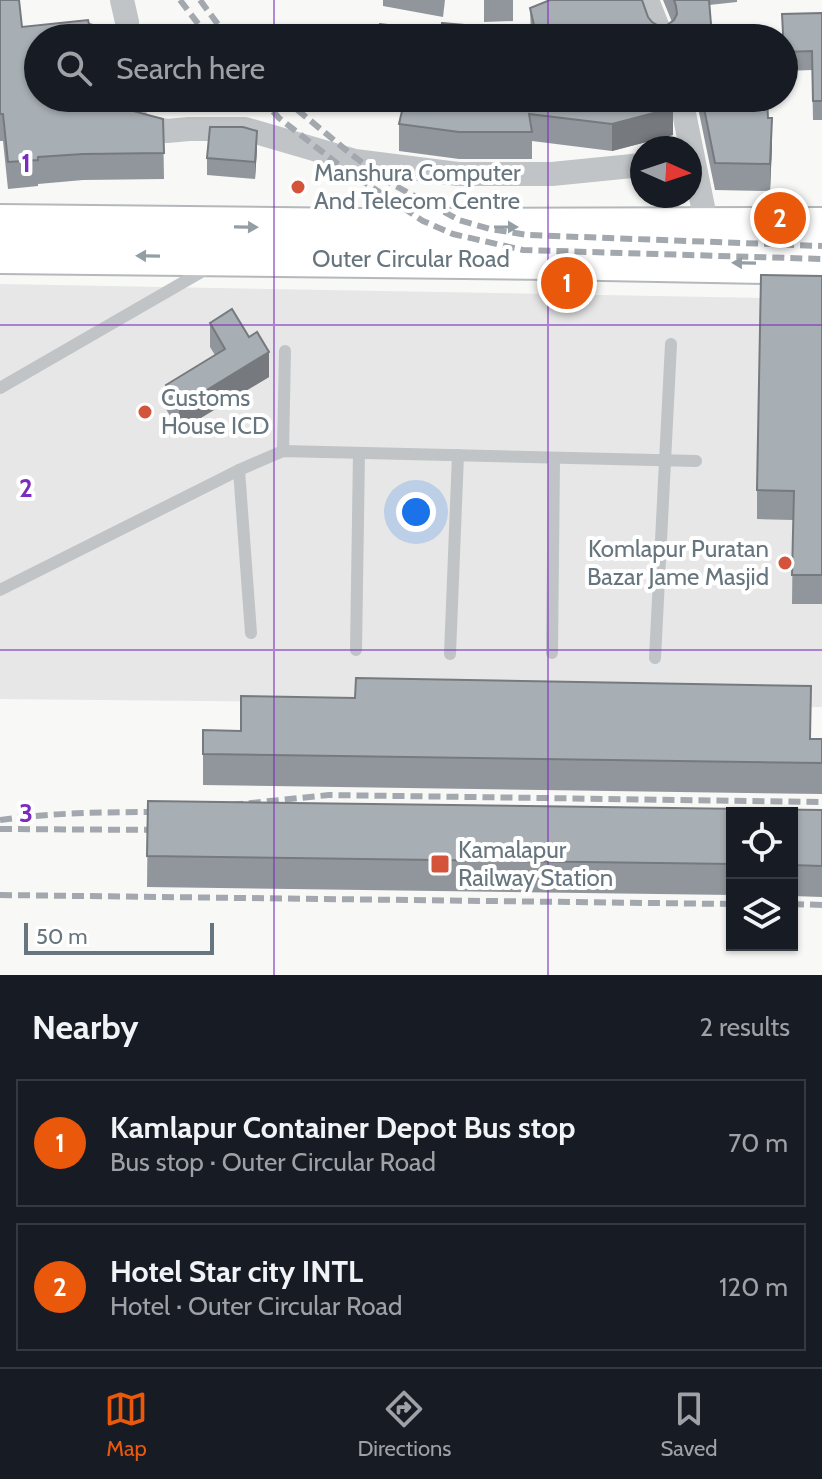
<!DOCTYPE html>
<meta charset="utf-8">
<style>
:root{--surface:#171b24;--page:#242831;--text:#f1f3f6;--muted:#9ea1a6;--line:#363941;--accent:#ea580c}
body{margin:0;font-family:Cabin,sans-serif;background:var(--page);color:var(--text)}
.controls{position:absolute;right:24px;bottom:24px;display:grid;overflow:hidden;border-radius:0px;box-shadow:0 2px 6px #0004}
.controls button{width:72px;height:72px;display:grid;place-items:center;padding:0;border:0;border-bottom:2px solid var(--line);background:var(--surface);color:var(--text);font:40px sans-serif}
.compass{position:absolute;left:630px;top:136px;width:72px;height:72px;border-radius:50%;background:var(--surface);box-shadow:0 2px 6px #0004;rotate:93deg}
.scale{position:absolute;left:24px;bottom:20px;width:190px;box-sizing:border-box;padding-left:8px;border:4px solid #66757e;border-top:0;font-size:22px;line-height:28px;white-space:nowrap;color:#66757e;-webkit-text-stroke:6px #fff;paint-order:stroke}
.you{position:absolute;left:416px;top:512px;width:28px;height:28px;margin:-20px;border:6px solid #fff;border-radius:50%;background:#1a73e8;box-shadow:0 0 0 12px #1a73e833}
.badge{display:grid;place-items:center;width:52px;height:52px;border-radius:50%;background:var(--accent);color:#fff;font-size:26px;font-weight:700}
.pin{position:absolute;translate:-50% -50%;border:4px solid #fff;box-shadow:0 2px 8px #0006}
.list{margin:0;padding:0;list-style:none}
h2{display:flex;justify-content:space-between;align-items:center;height:104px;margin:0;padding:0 32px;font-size:34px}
h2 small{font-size:26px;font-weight:400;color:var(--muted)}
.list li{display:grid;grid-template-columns:52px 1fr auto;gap:24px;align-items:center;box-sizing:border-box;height:128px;margin:0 16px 16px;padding:0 16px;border:2px solid var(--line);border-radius:0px}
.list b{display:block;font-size:30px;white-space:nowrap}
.list p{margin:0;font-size:26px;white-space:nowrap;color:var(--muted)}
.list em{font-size:26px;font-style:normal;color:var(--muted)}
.icon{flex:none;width:44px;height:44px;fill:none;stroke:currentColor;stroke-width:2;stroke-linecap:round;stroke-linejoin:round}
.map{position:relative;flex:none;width:822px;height:975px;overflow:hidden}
.search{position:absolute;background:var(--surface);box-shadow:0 2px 6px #0004;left:24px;right:24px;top:24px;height:88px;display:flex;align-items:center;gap:20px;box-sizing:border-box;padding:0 28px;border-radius:44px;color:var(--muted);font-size:30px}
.sheet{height:392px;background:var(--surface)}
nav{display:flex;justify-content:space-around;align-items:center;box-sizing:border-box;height:112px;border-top:2px solid var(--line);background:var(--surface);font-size:22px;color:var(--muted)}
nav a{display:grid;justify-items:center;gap:4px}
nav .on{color:var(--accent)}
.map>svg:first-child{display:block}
.built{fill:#e6e7e6}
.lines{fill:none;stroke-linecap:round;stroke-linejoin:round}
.primary-casing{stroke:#b4b8bb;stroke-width:42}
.service{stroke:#c0c4c7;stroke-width:12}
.minor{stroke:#c0c4c7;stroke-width:24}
.primary{stroke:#fff;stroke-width:38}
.rail{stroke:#a2a8ad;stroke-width:6;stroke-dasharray:12 6;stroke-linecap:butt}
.wall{fill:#90969b}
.shaded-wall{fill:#767a7e}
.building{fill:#a8afb4;stroke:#767a7e;stroke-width:2}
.oneway{fill:#949ea5}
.grid{fill:none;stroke:#7b2cbf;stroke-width:2;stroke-opacity:0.55}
.poi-dot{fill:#d3533b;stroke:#fff;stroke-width:3}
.labels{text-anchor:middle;stroke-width:8;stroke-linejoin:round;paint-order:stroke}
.poi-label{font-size:24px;fill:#66757e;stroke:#fff;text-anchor:start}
.street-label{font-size:24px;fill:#66757e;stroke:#fff}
.grid-label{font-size:26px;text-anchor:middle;font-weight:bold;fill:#7b2cbf;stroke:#fff;stroke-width:8;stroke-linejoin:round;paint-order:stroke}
</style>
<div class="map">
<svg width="822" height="975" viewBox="0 0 822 975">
<rect width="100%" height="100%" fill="#f8f8f6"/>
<!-- built -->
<path class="built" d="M0 284 822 299V707L0 699Z"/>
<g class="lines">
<defs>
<g id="primary">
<path d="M0 224 357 228 822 227"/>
<path d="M0 254 550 260 822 265"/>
</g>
</defs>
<!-- primary casing -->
<use href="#primary" class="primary-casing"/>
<!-- service -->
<g class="service">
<path d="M0 388 208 268"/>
<path d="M283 451 285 351"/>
<path d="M239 470 251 633"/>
<path d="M0 590 239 470 283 451 696 461"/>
<path d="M356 650 359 453"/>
<path d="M552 653 554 458"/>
<path d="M450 654 458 455"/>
<path d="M655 658 671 344"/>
</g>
<!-- minor -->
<g class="minor">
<path d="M122 0 127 22V38"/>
<path d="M647 0 662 38"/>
<path d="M129 98 138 125 167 131 189 129H245L355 161 458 174H552L642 165"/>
<path d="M681 98 707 227"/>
</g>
<!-- primary -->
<use href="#primary" class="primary"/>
<!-- rail -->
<g class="rail">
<path d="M180 0 209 38"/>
<path d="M200 0 228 38"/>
<path d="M261 98 279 118 343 168 423 221 453 234 523 250 822 259"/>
<path d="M283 98 352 155 392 184 459 220 490 229 528 235 822 246"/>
<path d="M231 805 329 795 822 802"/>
<path d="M0 820C57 812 114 812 172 812"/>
<path d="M0 829 168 830"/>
<path d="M0 895 732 904"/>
<path d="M792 904 822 905"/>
</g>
</g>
<!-- wall -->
<g class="wall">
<path d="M0 0 22 27 38 98 129 110 163 119 164 179 83 180 38 184V186L8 189 3 141H0Z"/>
<path d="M383 0H445L443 17 383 6Z"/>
<path d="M484 0H513V21L484 22Z"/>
<path d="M663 0H737V2L709 5 712 36 764 38H531L530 8 648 17 652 22 659 26 667 25 672 22Z"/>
<path d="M822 13V120H813L812 70 784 71V38H782V14Z"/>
<path d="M671 98 673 135 612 151 532 141V159H459L399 151V124Z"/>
<path d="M696 98H767L768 118 772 145 770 191 715 190Z"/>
<path d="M257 148 255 179 207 175V158Z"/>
<path d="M822 276V604H792L793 520 757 519V490Z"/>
<path d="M210 323 269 377 179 431 166 409V385L215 355 210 347Z"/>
<path d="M810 739H822V794L203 785V754Z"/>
<path d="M148 801 822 810V897L792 896V813H732V895L147 887Z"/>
</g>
<!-- shaded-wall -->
<g class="shaded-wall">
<path d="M673 108V135L612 151V124Z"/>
<path d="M772 118V145L770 191V164Z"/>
<path d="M257 131V148L255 179V162Z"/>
<path d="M269 352V377L179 431V407Z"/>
</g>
<!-- building -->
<g class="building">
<path d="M0 0H19L22 27 88 20 89 24 93 25 94 38H38V98H122L129 110 163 119 164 153 83 154 38 157V160L8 162 3 114H0Z"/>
<path d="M550 0H642L648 17 652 22 659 26 667 25 674 20 677 14 676 6 674 0H709L712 36 764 34V38H537L530 8Z"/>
<path d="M822 13V101H813L812 51 784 52 782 14Z"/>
<path d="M442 23 464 25 463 38H378L380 24 441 31Z"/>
<path d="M405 98H671L673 108 612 124 529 114 532 132H459L399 124Z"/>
<path d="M702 98H767L768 118H772L770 164 715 163Z"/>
<path d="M210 127H243L257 131 255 162 207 158Z"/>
<path d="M761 275 822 276V575H792L794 491 757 490Z"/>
<path d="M232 309 249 337 257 332 269 352 179 407 166 385 225 349 210 323Z"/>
<path d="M356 678 811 686 810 739H822V763L203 754V730L241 731V696L355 698Z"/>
<path d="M148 801 822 810V866L792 865V813H732V864L147 856Z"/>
</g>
<!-- one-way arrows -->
<defs><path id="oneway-solid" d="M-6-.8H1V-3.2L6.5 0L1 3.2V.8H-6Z" transform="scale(2)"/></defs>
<g class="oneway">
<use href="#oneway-solid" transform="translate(246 227) rotate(1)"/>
<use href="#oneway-solid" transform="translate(506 227)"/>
<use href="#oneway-solid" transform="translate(148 256) rotate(-179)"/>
<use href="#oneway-solid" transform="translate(744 263) rotate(-179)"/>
</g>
<!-- grid -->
<path class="grid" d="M274 0V38M548 0V38M274 98V975M548 98V975M0 325H822M0 650H822"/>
<!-- markers -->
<g class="poi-dot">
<circle cx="298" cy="187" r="8"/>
<circle cx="145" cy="412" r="8"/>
<circle cx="785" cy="563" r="8"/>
<rect x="430" y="854" width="20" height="20" rx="4"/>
</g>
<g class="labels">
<!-- poi labels -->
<g class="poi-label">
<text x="314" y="181">Manshura Computer<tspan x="314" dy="28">And Telecom Centre</tspan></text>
<text x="161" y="406">Customs<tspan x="161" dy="28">House ICD</tspan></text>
<text x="769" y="557" text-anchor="end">Komlapur Puratan<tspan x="769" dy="28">Bazar Jame Masjid</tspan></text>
<text x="458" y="858">Kamalapur<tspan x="458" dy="28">Railway Station</tspan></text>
</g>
<!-- street labels -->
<g class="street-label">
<text x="411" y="267">Outer Circular Road</text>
</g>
</g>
<g class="grid-label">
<text x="26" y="172">1</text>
<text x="26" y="497">2</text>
<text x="26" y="822">3</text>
</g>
</svg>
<div class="controls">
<button><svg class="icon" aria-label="locate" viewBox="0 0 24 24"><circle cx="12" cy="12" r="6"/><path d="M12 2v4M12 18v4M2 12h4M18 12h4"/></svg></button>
<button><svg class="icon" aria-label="layers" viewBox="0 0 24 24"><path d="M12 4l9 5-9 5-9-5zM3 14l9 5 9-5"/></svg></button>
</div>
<svg class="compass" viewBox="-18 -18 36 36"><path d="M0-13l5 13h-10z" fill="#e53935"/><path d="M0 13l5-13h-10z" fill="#9ea1a6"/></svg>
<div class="scale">50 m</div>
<div class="you"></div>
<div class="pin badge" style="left:567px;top:283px">1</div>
<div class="pin badge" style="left:780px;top:218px">2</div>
<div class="search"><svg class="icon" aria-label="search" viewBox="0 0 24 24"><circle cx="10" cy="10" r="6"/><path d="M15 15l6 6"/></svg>Search here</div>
</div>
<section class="sheet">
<h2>Nearby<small>2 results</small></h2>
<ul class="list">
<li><span class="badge">1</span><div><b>Kamlapur Container Depot Bus stop</b><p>Bus stop · Outer Circular Road</p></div><em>70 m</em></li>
<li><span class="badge">2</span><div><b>Hotel Star city INTL</b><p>Hotel · Outer Circular Road</p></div><em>120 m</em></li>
</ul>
</section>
<nav>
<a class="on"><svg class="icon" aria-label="map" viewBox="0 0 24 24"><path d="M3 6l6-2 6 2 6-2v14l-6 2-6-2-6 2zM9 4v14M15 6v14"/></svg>Map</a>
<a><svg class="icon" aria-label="directions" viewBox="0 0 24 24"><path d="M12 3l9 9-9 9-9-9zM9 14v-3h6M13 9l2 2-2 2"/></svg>Directions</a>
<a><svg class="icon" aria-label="saved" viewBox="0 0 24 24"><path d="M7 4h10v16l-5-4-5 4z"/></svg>Saved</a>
</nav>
